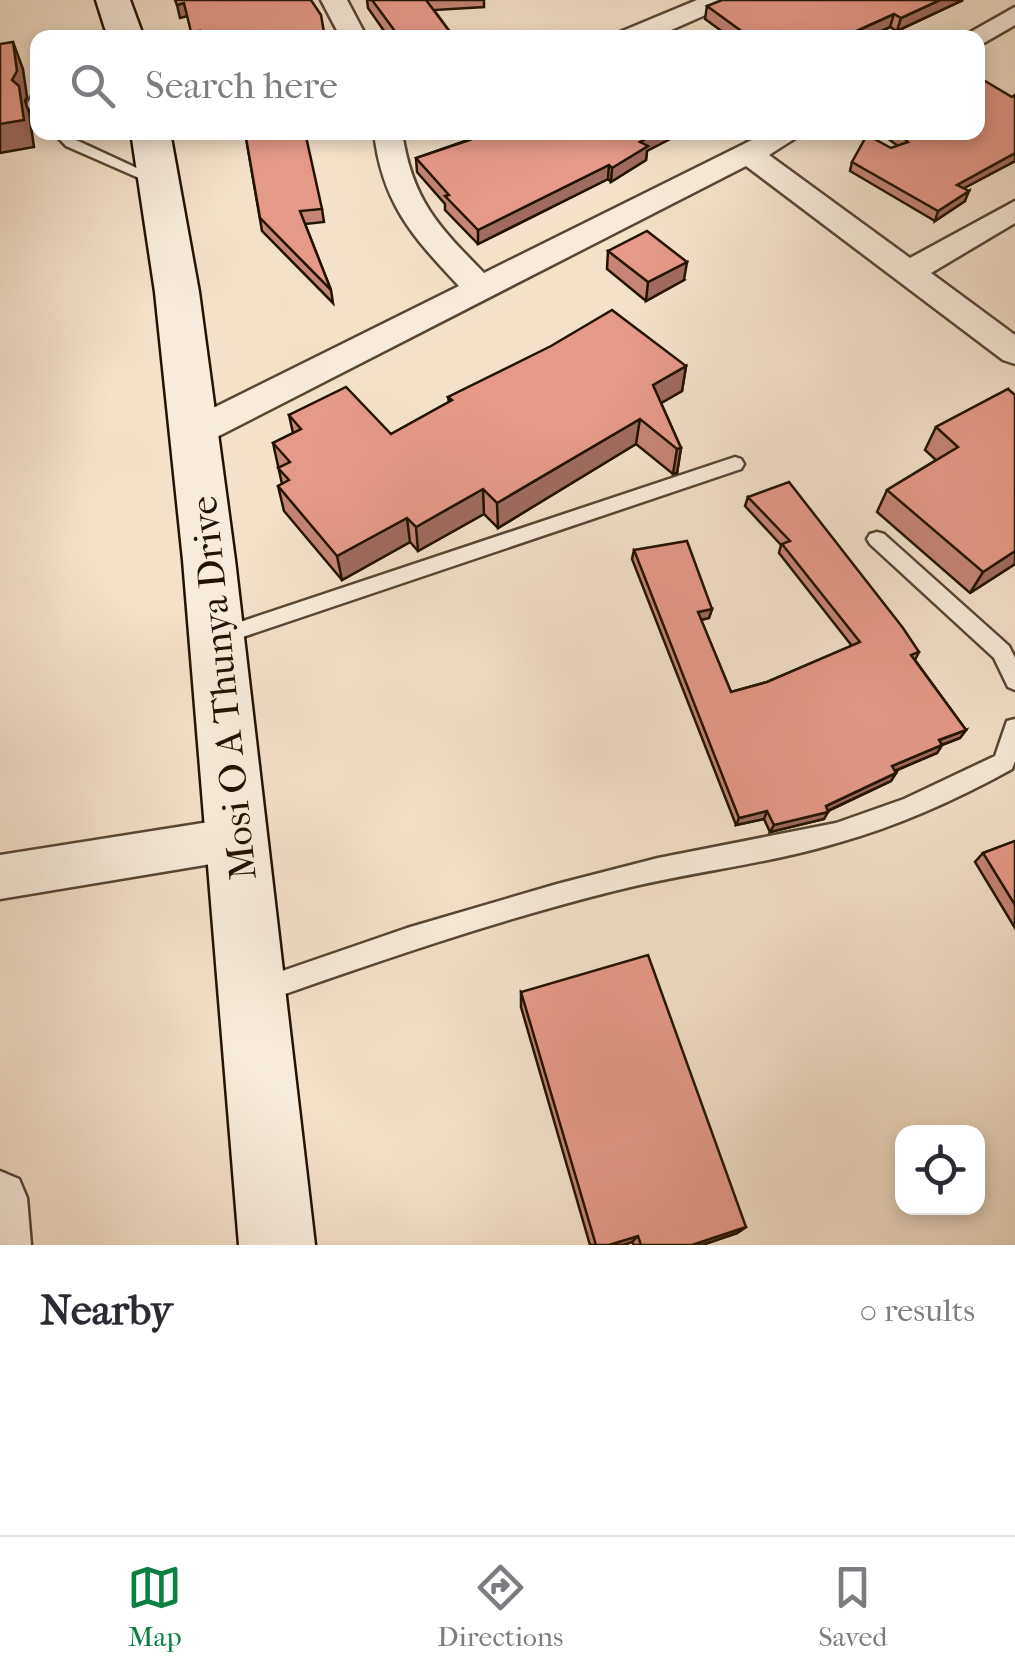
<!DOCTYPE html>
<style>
:root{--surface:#fff;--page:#f7f7f7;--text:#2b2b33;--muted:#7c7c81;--line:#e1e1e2;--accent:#0b8043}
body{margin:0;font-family:"IM FELL French Canon",serif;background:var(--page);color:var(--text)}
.controls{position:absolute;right:30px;bottom:30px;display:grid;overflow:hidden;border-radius:20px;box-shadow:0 5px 15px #0003}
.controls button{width:90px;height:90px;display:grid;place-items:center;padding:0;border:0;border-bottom:2px solid var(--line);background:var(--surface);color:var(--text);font:50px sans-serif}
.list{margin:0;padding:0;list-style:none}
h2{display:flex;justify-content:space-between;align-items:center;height:130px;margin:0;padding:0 40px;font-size:42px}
h2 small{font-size:32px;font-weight:400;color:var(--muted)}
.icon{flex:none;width:55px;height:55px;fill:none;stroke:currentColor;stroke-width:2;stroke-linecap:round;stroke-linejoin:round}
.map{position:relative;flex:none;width:1015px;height:1245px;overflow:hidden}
.search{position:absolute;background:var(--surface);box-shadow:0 5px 15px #0003;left:30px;right:30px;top:30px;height:110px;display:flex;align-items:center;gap:25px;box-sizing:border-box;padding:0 35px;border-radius:20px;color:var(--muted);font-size:38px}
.sheet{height:290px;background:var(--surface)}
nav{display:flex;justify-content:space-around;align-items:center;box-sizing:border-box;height:140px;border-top:2px solid var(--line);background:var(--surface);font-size:28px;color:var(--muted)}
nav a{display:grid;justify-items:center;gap:5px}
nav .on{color:var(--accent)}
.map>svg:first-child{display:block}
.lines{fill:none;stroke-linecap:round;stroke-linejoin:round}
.lane-casing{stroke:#564633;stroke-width:5}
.street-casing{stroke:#564633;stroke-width:5}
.secondary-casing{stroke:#221301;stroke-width:5}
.lane{fill:#f7ecdc;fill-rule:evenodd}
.street{fill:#f7ecdc;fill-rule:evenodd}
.secondary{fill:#f7ecdc;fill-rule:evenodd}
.wall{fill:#c58474;stroke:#221301;stroke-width:2.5}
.shaded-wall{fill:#a06b5e;stroke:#221301;stroke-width:2.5}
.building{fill:#e59987;stroke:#221301;stroke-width:2.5}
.labels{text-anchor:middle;stroke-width:10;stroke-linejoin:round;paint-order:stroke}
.street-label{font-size:38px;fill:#221301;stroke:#f7ecdc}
</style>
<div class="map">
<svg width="1015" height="1245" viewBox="0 0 1015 1245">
<rect width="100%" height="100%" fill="#f3e1c9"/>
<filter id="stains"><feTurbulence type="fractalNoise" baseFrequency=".002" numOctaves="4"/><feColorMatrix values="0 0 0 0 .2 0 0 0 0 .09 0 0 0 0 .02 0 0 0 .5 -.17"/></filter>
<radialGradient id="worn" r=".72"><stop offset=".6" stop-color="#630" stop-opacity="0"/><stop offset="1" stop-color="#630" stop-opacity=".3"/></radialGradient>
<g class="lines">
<defs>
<g id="lane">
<path d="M38 93V114L26 106 33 94Z"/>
<path d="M53 132H69L76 140 167 182 165 185H155L66 146Z"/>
<path d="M735 457 741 459 744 464 741 469 219 645 212 643 209 637 212 631 219 629Z"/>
<path d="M877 532 884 534 1009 646 1015 658V690L1008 687 994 658 870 544 867 539 870 534Z"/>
<path d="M1015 719V761L1012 769C956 800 898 826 837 843 764 865 688 872 614 891 494 921 376 962 259 1003L250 1000 247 991 250 982 259 979 407 928 557 884 658 858 836 823 904 799 995 756 1007 721Z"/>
</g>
<g id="street">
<path d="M321 0H347L367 38H341Z"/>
<path d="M697 0H732L728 5 653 38H616L620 32Z"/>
<path d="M1015 7V25L982 44 978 45V38H960Z"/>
<path d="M374 132H402C412 200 438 226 484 273L768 132H805L769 155 910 258 1015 201V223L931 273 1015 335V364L1003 360 746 166 207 442 194 446 181 442 176 433 181 424 459 286C412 236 382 203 374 132Z"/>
<path d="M241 817 257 823 264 838 257 853 241 859 0 899V855Z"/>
<path d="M0 1171 19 1179 27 1198 31 1245H0Z"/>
</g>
<g id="secondary">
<path d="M96 0H130L144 38H108Z"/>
<path d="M131 132H170L199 292 235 560 315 1245H239L183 560 155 292Z"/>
</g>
</defs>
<!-- lane casing -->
<use href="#lane" class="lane-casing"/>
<!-- street casing -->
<use href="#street" class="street-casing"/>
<!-- secondary casing -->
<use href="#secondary" class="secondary-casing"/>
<!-- lane -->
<use href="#lane" class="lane"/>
<!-- street -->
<use href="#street" class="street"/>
<!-- secondary -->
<use href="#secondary" class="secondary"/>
</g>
<!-- wall -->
<g class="wall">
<path d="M367 0H484V7L434 10 450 32 451 38H389L368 8Z"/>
<path d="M963 0 897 31 890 27 866 38H731L705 19 707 6Z"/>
<path d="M1015 95V161L964 188 965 201 935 221 850 171 852 162 898 146 887 138 889 132H978Z"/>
<path d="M245 132 322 209 324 222 305 224 331 290 333 303 262 231Z"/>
<path d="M465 134 647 151 646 160 611 182 608 179 478 244 445 210V204L417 172 416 158 465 141Z"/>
<path d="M608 251 684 280 646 301 607 269Z"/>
<path d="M686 366 682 391 661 403 681 448 677 473 673 474 636 444 498 528 484 514 418 551 410 542 342 580 284 511 278 486 282 484 273 443 293 433 289 415 391 434 449 402 448 397Z"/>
<path d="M1008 389 1015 564 970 593 877 512 887 490 936 460 925 450 936 427Z"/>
<path d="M748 497 919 652 915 660 966 730 960 738 942 745 937 753 895 771 896 773 891 781 828 811 824 819 770 832 764 819 736 825 632 559 634 550 712 609 709 618 701 620 731 692 767 682 852 646 779 553 781 545 745 506Z"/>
<path d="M1015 841V928L975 862 983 853Z"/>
<path d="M521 992 746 1227 737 1233 702 1245H634L632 1242 623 1245H590L521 1007Z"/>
</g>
<!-- shaded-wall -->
<g class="shaded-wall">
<path d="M940 0H963L897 31 901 18Z"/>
<path d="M184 3 188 16 180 18 177 5Z"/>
<path d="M894 14 890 27 866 38H841Z"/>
<path d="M200 31 201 38H192L191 32Z"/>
<path d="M450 32 451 38H428Z"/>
<path d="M13 42 23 69 27 97 25 101 29 112 34 147 0 153V124L12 80Z"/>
<path d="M658 132H684L647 151 646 160 611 182 612 168 640 142Z"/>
<path d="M1015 153V161L953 194 957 185Z"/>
<path d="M609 165 608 179 478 244V230Z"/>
<path d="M969 191 965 201 935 221 938 211Z"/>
<path d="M687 262 684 280 646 301 648 282Z"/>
<path d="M686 366 682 391 649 410 653 385Z"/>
<path d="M640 419 636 444 498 528 497 503Z"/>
<path d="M681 448 677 473 673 474 677 449Z"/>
<path d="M483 489 484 514 418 551 416 527Z"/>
<path d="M407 518 410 542 342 580 337 556Z"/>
<path d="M1015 551V564L970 593 983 572Z"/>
<path d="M712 609 709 618 696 621 698 612Z"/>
<path d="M966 730 960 738 934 748 939 740Z"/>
<path d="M942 745 937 753 887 774 892 766Z"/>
<path d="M896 773 891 781 823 813 828 812 824 819 770 832 774 825 826 806Z"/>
<path d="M767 811 764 819 736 825 739 818Z"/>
<path d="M746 1227 737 1233 702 1245H692Z"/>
<path d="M638 1236 632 1242 623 1245H609Z"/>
</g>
<!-- building -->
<g class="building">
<path d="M175 0H311L321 15 325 38H201L200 31 191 32 184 3 177 5Z"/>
<path d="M372 0H426L450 32 428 38H400Z"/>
<path d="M722 0H940L901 18 894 14 841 38H751L707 6Z"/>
<path d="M13 42 17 71 12 80 19 86 24 120 0 124V44Z"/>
<path d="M980 78 1012 97 1015 95V153L957 185 969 191 938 211 852 162 867 135 891 148 908 142 896 132H978V79Z"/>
<path d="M245 132H305L322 209 300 211 331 290 260 218Z"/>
<path d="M471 132H658L640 142 648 146 612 168 609 165 478 230 445 196 449 195 416 158 470 140 465 134Z"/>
<path d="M647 231 687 262 648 282 608 251Z"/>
<path d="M612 310 686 366 653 385 681 448 677 449 640 419 497 503 483 489 416 527 407 518 337 556 278 486 289 480 278 468 290 462 273 443 301 429 289 415 346 387 391 434 452 400 448 397 551 346Z"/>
<path d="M1008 389 1015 395V551L983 572 887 490 958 447 936 427Z"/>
<path d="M789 482 903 628 919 652 911 655 966 730 939 740 942 745 892 766 896 773 826 806 828 812 774 825 767 811 739 818 634 550 687 541 712 609 698 612 731 692 767 682 860 642 782 544 790 541 748 497Z"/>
<path d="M1015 841V905L983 853Z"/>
<path d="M648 955 746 1227 692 1245H641L638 1236 609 1245H596L521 992Z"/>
</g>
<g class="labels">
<!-- street labels -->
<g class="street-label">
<text transform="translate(223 688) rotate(-96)" y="13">Mosi O A Thunya Drive</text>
</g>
</g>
<rect width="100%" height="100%" filter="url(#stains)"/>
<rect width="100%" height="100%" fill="url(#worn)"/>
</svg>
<div class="controls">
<button><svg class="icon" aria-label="locate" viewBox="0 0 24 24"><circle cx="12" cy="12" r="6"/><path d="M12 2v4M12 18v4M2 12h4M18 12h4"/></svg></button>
</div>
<div class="search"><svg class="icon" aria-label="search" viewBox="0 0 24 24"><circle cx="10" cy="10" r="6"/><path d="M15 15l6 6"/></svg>Search here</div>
</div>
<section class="sheet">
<h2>Nearby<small>0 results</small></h2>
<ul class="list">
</ul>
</section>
<nav>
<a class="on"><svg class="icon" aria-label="map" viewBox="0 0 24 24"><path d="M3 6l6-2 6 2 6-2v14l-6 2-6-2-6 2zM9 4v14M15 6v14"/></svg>Map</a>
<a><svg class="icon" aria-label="directions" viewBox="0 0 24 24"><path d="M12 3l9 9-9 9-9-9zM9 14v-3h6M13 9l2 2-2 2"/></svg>Directions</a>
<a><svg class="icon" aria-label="saved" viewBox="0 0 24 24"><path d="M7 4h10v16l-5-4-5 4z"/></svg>Saved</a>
</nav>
